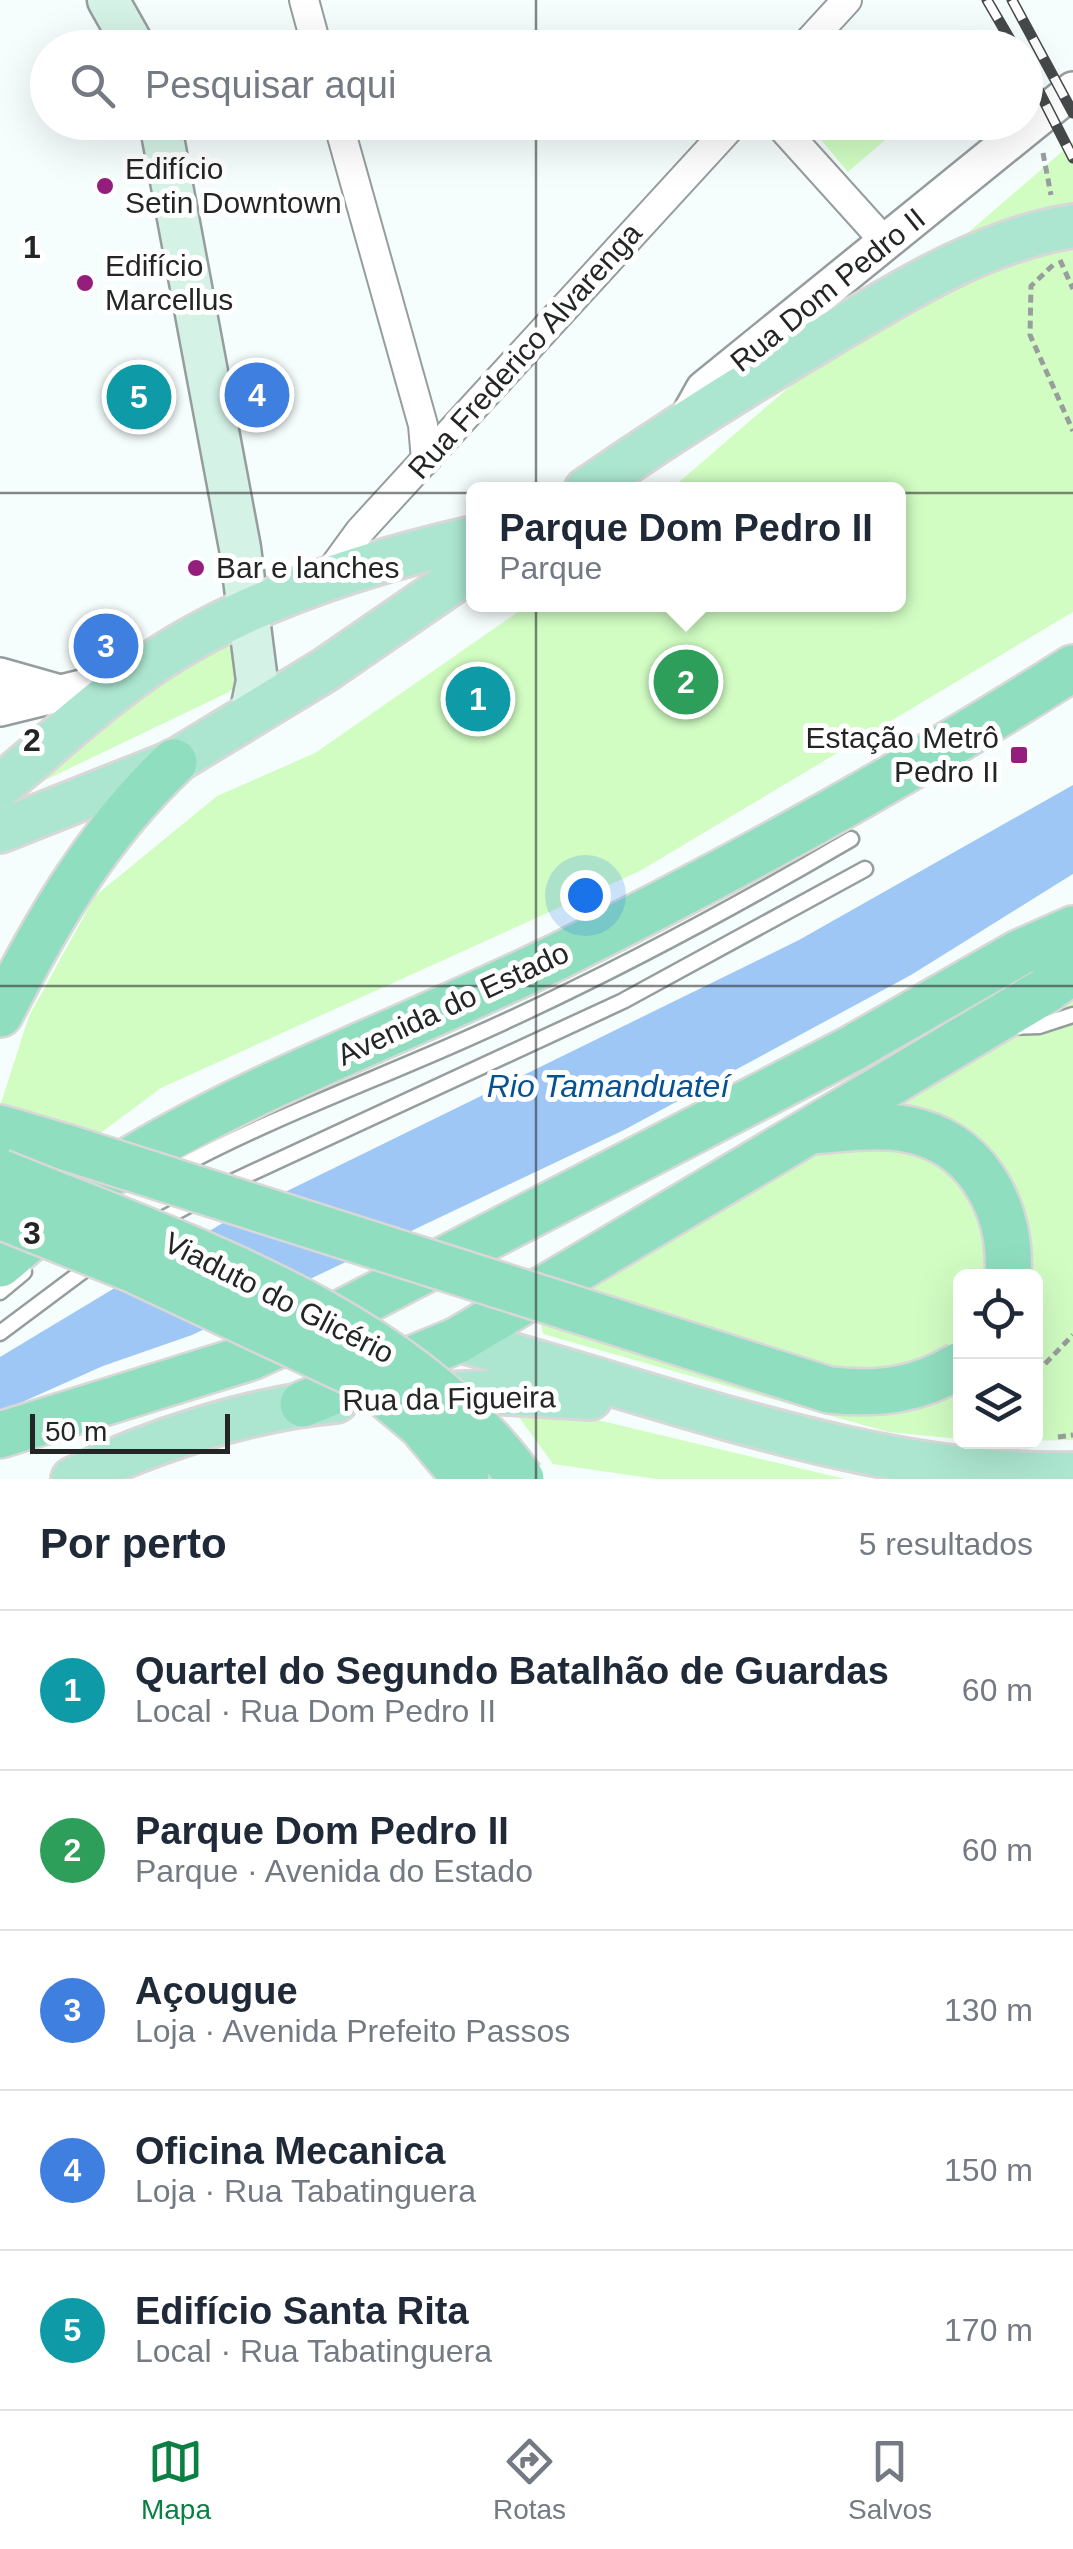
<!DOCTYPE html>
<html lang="pt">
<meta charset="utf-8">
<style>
:root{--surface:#fff;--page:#f6f6f7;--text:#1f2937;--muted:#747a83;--line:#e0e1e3;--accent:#0b8043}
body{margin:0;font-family:Arial,sans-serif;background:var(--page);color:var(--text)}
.controls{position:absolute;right:30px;bottom:30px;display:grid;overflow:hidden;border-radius:15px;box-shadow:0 10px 40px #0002}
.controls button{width:90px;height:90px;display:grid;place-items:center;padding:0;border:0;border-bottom:2px solid var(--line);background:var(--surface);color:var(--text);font:50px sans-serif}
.scale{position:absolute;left:30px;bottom:25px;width:200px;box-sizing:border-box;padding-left:10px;border:5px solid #242626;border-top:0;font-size:28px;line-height:35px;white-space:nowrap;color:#242626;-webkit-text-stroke:8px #fff;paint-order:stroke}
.you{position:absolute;left:585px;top:895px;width:35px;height:35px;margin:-25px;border:8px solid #fff;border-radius:50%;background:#1a73e8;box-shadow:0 0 0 15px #1a73e833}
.badge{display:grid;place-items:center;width:65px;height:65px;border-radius:50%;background:var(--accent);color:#fff;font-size:32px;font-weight:700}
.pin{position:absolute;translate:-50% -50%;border:5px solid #fff;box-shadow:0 2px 10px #0006}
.popup{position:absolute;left:466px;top:482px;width:440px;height:130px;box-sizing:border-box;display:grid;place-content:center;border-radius:15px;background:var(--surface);filter:drop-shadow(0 2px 8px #0005);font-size:32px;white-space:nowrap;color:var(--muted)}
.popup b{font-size:38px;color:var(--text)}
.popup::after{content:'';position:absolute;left:50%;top:100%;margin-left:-20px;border:20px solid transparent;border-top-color:var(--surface)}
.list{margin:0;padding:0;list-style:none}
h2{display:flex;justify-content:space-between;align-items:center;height:130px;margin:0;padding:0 40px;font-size:42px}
h2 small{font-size:32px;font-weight:400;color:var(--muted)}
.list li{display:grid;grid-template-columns:65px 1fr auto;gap:30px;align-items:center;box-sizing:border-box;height:160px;padding:0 40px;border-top:2px solid var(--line)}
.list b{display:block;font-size:38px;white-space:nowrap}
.list p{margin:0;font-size:32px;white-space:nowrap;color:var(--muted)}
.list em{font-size:32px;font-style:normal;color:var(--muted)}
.icon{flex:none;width:55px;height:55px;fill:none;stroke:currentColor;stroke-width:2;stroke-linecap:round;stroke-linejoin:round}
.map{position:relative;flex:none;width:1073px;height:1479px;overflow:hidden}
.search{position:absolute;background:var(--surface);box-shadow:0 10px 40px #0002;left:30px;right:30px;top:30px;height:110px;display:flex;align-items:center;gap:25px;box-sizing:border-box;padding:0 35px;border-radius:55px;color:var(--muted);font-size:38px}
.sheet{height:930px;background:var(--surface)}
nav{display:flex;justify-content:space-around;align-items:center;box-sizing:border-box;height:140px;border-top:2px solid var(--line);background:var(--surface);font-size:28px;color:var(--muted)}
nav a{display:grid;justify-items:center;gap:5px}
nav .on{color:var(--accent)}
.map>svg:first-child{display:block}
.green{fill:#d1fdc3}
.water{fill:#9fc7f5}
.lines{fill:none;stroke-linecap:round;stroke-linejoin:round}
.service-casing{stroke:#969d9d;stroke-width:19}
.minor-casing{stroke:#969d9d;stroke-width:32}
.tertiary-casing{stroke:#969d9d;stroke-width:40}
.secondary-casing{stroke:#969d9d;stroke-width:45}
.primary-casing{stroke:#d8d8d8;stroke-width:48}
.trunk-casing{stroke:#d8d8d8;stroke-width:50}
.path{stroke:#999e9d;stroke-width:5;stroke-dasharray:8 5;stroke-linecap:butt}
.service{stroke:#fff;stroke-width:14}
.minor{stroke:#fff;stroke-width:28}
.tertiary{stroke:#fff;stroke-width:35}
.secondary{stroke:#d5f2e7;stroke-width:40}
.primary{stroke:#ace6d0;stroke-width:42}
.trunk{stroke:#90dec0;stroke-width:45}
.rail-casing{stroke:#464949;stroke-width:11}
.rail{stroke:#fff;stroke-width:8;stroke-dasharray:22;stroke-linecap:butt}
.trunk-bridge-casing{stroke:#d8d8d8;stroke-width:50;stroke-linecap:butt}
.trunk-bridge{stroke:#90dec0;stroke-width:45}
.grid{fill:none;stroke:#242626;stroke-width:2.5;stroke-opacity:0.55}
.poi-dot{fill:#931e7c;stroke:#fff;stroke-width:4}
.labels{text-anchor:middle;stroke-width:10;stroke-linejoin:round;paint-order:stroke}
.poi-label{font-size:30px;fill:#242626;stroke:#fff;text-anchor:start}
.street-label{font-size:30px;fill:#242626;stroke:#fff}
.water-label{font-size:32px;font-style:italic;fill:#045194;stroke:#fff}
.grid-label{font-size:32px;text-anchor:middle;font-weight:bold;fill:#242626;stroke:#fff;stroke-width:10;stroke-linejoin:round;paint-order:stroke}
</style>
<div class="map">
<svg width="1073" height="1479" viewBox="0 0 1073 1479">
<rect width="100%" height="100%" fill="#f6fefd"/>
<!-- green -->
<g class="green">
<path d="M807 123H896L900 127 848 172Z"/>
<path d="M1073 142V612L640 871 161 1088 0 1208V1106L29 1016 95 896 217 796 315 753 528 605 898 604V490L671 489Z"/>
<path d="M241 639 242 680 229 692 37 784C86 745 185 654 241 639Z"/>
<path d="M1073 985V1440L986 1442H1036V1276H960V1439L888 1432 543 1334 539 1314Z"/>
<path d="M511 1406 556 1410 845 1479H656L553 1464Z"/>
</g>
<!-- water -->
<path class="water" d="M1073 785V874L911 975 624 1130 192 1335 103 1366 0 1412V1357L226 1221 799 940Z"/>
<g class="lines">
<defs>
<g id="service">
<path d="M1012 1027 1039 1026 1073 1015"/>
<path d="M174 1170C270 1118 373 1081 473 1036 603 978 728 911 851 839"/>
<path d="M221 1187 623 1001 865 869"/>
<path d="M155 1223 198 1200"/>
<path d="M0 1292 24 1272"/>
<path d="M0 1333 95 1262"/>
</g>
<g id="minor">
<path d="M304 0 317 48"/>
<path d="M803 48 847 0"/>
<path d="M338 122 423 425 426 460"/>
<path d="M777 122 887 244"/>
<path d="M325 579 360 531 735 122"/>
</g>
<g id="tertiary">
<path d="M690 414 704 389 1073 90"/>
<path d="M0 676 60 693"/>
<path d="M0 708 98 684 129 672"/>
</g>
<g id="secondary">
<path d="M108 0 135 48"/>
<path d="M160 122 240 548 257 681 250 715"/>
</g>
<g id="primary">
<path d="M586 490C664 436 743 386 824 338 901 292 983 240 1073 226"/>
<path d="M0 786C51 745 100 698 154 662 245 601 368 562 473 538"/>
<path d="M0 831 174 762 325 670 473 568"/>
<path d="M458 1340C651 1390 870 1479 1073 1474"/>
<path d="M416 1395 492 1392 590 1398"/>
<path d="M73 1479C149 1442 251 1408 336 1401"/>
</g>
<g id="trunk">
<path d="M0 1014C48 920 97 835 174 762"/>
<path d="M0 1128 65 1147"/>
<path d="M811 1131C846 1129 885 1122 919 1132 983 1150 1012 1215 1008 1276"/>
<path d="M0 1264C48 1224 94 1179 149 1149 280 1074 424 1022 559 956 734 869 908 773 1073 668"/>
<path d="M303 1404 458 1340 1045 991 1073 970"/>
<path d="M0 1435 251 1357 295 1337 851 1049 1019 953 1073 929"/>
</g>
</defs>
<!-- service casing -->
<use href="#service" class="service-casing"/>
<!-- minor casing -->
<use href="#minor" class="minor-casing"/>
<!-- tertiary casing -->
<use href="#tertiary" class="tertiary-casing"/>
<!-- secondary casing -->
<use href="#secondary" class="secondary-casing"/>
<!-- primary casing -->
<use href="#primary" class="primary-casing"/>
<!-- trunk casing -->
<use href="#trunk" class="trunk-casing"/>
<!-- path -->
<g class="path">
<path d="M1043 153 1051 195"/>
<path d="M1060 260 1073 289"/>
<path d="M1053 265 1031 286 1030 335 1073 431"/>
<path d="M1036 1373 1073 1335"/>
<path d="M1058 1437 1073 1435"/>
</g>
<!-- service -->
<use href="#service" class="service"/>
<!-- minor -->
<use href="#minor" class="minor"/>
<!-- tertiary -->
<use href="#tertiary" class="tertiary"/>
<!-- secondary -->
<use href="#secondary" class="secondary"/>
<!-- primary -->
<use href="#primary" class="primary"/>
<!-- trunk -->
<use href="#trunk" class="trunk"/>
<defs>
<g id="rail">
<path d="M987 0 1015 48"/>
<path d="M1012 0 1073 113"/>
<path d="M1026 66 1073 158"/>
</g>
</defs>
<!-- rail casing -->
<use href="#rail" class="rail-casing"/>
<!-- rail -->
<use href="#rail" class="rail"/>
<defs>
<g id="trunk-bridge">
<path d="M65 1147 829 1390C879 1395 917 1391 960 1365"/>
<path d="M0 1172C180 1246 403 1316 521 1479"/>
<path d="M0 1216 132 1269 366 1379 421 1425 466 1479"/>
</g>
</defs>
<!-- trunk-bridge casing -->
<use href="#trunk-bridge" class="trunk-bridge-casing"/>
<!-- trunk-bridge -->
<use href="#trunk-bridge" class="trunk-bridge"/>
</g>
<!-- grid -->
<path class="grid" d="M536 0V48M536 122V1479M0 493H1073M0 986H1073"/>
<!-- markers -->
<g class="poi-dot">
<circle cx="105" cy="186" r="10"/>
<circle cx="85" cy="283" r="10"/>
<circle cx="196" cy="568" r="10"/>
<rect x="1009" y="745" width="20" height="20" rx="5"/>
</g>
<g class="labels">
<!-- poi labels -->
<g class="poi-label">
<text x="125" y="179">Edifício<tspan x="125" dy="34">Setin Downtown</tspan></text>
<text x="105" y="276">Edifício<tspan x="105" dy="34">Marcellus</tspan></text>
<text x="216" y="578">Bar e lanches</text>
<text x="999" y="748" text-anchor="end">Estação Metrô<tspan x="999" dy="34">Pedro II</tspan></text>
</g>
<!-- street labels -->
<g class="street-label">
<text transform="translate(828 290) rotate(-39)" y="10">Rua Dom Pedro II</text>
<text transform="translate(525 351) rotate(-48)" y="10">Rua Frederico Alvarenga</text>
<text transform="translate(453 1004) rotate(-25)" y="10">Avenida do Estado</text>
<text transform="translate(279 1298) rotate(27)" y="10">Viaduto do Glicério</text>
<text transform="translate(449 1399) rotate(-1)" y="10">Rua da Figueira</text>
</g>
<!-- water labels -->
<g class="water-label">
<text x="608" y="1097">Rio Tamanduateí</text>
</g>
</g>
<g class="grid-label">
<text x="32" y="258">1</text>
<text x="32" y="751">2</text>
<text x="32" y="1244">3</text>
</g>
</svg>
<div class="controls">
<button><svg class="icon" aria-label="locate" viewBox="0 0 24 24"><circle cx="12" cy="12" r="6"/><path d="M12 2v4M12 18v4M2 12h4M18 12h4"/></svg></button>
<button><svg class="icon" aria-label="layers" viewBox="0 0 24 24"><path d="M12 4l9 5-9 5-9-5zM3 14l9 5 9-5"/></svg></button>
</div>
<div class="scale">50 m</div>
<div class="you"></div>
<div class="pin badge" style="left:478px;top:699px;background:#0f9aa8">1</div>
<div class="pin badge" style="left:686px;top:682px;background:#2e9e5b">2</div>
<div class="popup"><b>Parque Dom Pedro II</b>Parque</div>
<div class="pin badge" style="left:106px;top:646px;background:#3f7fe0">3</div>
<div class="pin badge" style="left:257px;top:395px;background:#3f7fe0">4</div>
<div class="pin badge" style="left:139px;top:397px;background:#0f9aa8">5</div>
<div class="search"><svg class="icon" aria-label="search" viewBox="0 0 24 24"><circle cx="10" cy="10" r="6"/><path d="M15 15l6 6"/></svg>Pesquisar aqui</div>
</div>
<section class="sheet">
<h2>Por perto<small>5 resultados</small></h2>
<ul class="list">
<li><span class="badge" style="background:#0f9aa8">1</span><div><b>Quartel do Segundo Batalhão de Guardas</b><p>Local · Rua Dom Pedro II</p></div><em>60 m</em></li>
<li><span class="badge" style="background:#2e9e5b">2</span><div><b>Parque Dom Pedro II</b><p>Parque · Avenida do Estado</p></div><em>60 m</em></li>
<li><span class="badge" style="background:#3f7fe0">3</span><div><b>Açougue</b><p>Loja · Avenida Prefeito Passos</p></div><em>130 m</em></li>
<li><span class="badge" style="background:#3f7fe0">4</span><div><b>Oficina Mecanica</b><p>Loja · Rua Tabatinguera</p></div><em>150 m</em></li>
<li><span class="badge" style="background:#0f9aa8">5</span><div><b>Edifício Santa Rita</b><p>Local · Rua Tabatinguera</p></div><em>170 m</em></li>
</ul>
</section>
<nav>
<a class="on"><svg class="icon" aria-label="map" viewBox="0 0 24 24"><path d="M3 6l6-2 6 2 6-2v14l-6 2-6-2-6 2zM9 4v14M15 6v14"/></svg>Mapa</a>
<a><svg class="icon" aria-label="directions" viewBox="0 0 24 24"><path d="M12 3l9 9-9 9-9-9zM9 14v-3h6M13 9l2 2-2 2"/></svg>Rotas</a>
<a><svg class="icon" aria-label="saved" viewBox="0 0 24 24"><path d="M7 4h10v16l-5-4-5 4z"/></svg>Salvos</a>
</nav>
